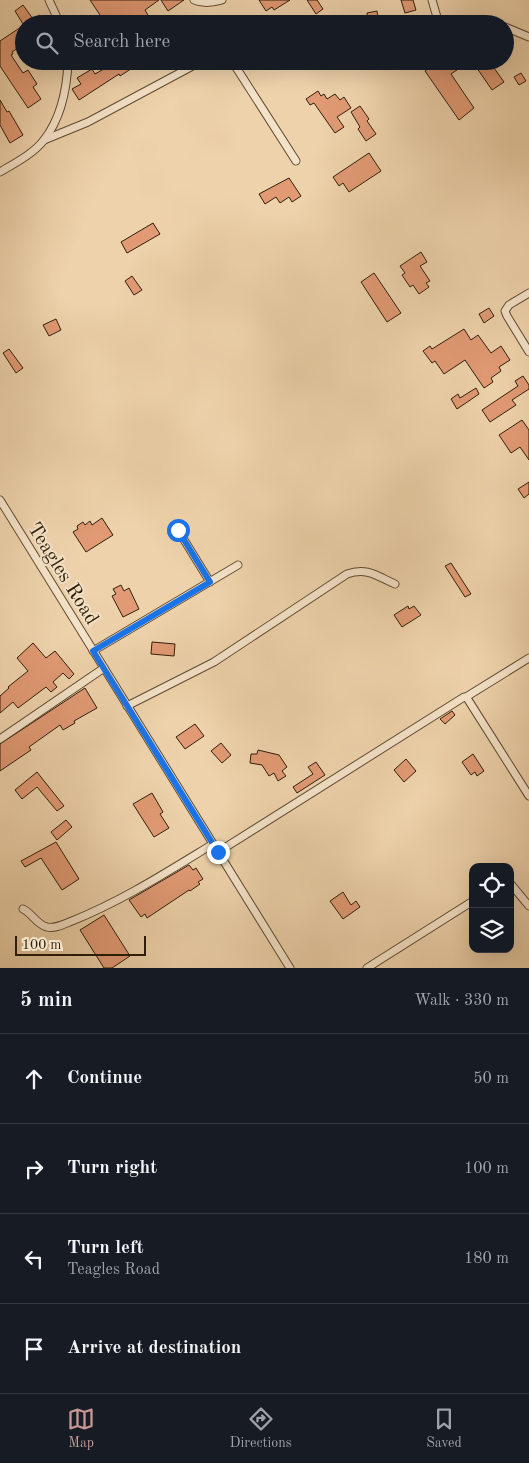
<!DOCTYPE html>
<meta charset="utf-8">
<style>
:root{--surface:#171b24;--page:#20242c;--text:#f1f3f6;--muted:#9ea1a6;--line:#363941;--accent:#c59692}
body{margin:0;font-family:"Old Standard TT",serif;background:var(--page);color:var(--text)}
.controls{position:absolute;right:15px;bottom:15px;display:grid;overflow:hidden;border-radius:10px;box-shadow:0 5px 20px #0002}
.controls button{width:45px;height:45px;display:grid;place-items:center;padding:0;border:0;border-bottom:1px solid var(--line);background:var(--surface);color:var(--text);font:25px sans-serif}
.scale{position:absolute;left:15px;bottom:12px;width:131px;box-sizing:border-box;padding-left:5px;border:2px solid #2f1f09;border-top:0;font-size:14px;line-height:18px;white-space:nowrap;color:#2f1f09;-webkit-text-stroke:4px #f4e2c8;paint-order:stroke}
.stop{position:absolute;width:15px;height:15px;margin:-11px;border:4px solid #1a73e8;border-radius:50%;background:#fff}
.stop.end{background:#1a73e8;border-color:#fff;box-shadow:0 1px 5px #0008}
.list{margin:0;padding:0;list-style:none}
h2{display:flex;justify-content:space-between;align-items:center;height:65px;margin:0;padding:0 20px;font-size:21px}
h2 small{font-size:16px;font-weight:400;color:var(--muted)}
.list li{display:grid;grid-template-columns:32px 1fr auto;gap:15px;align-items:center;box-sizing:border-box;height:90px;padding:0 20px;border-top:1px solid var(--line)}
.list b{display:block;font-size:19px;white-space:nowrap}
.list p{margin:0;font-size:16px;white-space:nowrap;color:var(--muted)}
.list em{font-size:16px;font-style:normal;color:var(--muted)}
.icon{flex:none;width:28px;height:28px;fill:none;stroke:currentColor;stroke-width:2;stroke-linecap:round;stroke-linejoin:round}
.map{position:relative;flex:none;width:529px;height:968px;overflow:hidden}
.search{position:absolute;background:var(--surface);box-shadow:0 5px 20px #0002;left:15px;right:15px;top:15px;height:55px;display:flex;align-items:center;gap:12px;box-sizing:border-box;padding:0 18px;border-radius:28px;color:var(--muted);font-size:19px}
.sheet{height:425px;background:var(--surface)}
nav{display:flex;justify-content:space-around;align-items:center;box-sizing:border-box;height:70px;border-top:1px solid var(--line);background:var(--surface);font-size:14px;color:var(--muted)}
nav a{display:grid;justify-items:center;gap:2px}
nav .on{color:var(--accent)}
.map>svg:first-child{display:block}
.building{fill:#e19a74;stroke:#2f1f09}
.lines{fill:none;stroke-linecap:round;stroke-linejoin:round}
.street-casing{stroke:#5f4c32;stroke-width:9}
.street{stroke:#f4e2c8;stroke-width:7}
.route{stroke:#1a73e8;stroke-width:6}
.labels{text-anchor:middle;stroke-width:4;stroke-linejoin:round;paint-order:stroke}
.street-label{font-size:20px;fill:#2f1f09;stroke:#f4e2c8}
</style>
<div class="map">
<svg width="529" height="968" viewBox="0 0 529 968">
<rect width="100%" height="100%" fill="#eed2ab"/>
<filter id="stains"><feTurbulence type="fractalNoise" baseFrequency=".004" numOctaves="4"/><feColorMatrix values="0 0 0 0 .2 0 0 0 0 .09 0 0 0 0 .02 0 0 0 .5 -.17"/></filter>
<radialGradient id="worn" r=".72"><stop offset=".6" stop-color="#630" stop-opacity="0"/><stop offset="1" stop-color="#630" stop-opacity=".3"/></radialGradient>
<!-- building -->
<g class="building">
<path d="M90 0H159L145 10 153 24H92L102 18Z"/>
<path d="M161 0H184L168 11Z"/>
<path d="M259 0H290L274 10 272 7 266 11Z"/>
<path d="M307 0H317L323 9 316 14Z"/>
<path d="M401 0H413L416 10 405 13Z"/>
<path d="M23 5 33 19 40 15 45 24H23L15 11Z"/>
<path d="M377 11 379 24H368L367 13Z"/>
<path d="M24 25V44L12 52 13 54 11 55 23 73 28 70 37 84 33 87 41 99 28 108 0 66V41Z"/>
<path d="M118 61H143L120 76 119 74 79 100 72 89 81 84 77 78 92 69 95 74Z"/>
<path d="M438 61H470L451 74 474 108 459 120 425 71Z"/>
<path d="M472 61H489L504 82 492 90Z"/>
<path d="M521 73 526 81 519 85 514 77Z"/>
<path d="M318 91 321 96 324 94 327 99 335 94 340 100 344 97 351 108 337 117 344 127 335 133 314 103 310 105 306 99Z"/>
<path d="M0 100 7 112 9 111 23 135 10 143 0 125Z"/>
<path d="M360 106 369 119 367 121 376 134 366 141 358 129 360 127 351 112Z"/>
<path d="M369 153 381 171 349 192 343 183 339 186 333 177Z"/>
<path d="M289 178 301 196 292 202 289 197 280 203 276 197 265 204 259 194Z"/>
<path d="M153 223 160 234 127 253 121 242Z"/>
<path d="M421 252 427 262 420 266 430 281 426 283 429 287 419 294 413 285 410 287 402 275 405 273 400 266Z"/>
<path d="M374 273 401 313 387 322 361 282Z"/>
<path d="M132 276 142 290 134 295 125 281Z"/>
<path d="M489 308 494 316 484 323 479 314Z"/>
<path d="M56 319 61 330 49 336 43 325Z"/>
<path d="M464 329 471 340 478 335 491 353 501 346 510 360 499 367 501 371 491 378 493 382 484 388 465 360 444 374 435 361 432 363 423 351 430 346 432 349Z"/>
<path d="M9 349 23 368 16 373 3 353Z"/>
<path d="M523 376 529 385V389L512 400 516 405 490 422 482 410 518 386 515 381Z"/>
<path d="M476 388 479 394 457 409 451 399 458 394 460 398Z"/>
<path d="M522 420 529 430V460L520 447 511 453 499 435Z"/>
<path d="M529 482V494L524 498 518 489Z"/>
<path d="M102 518 113 535 86 552 73 532 78 529 77 526 83 522 85 525 90 521 92 525Z"/>
<path d="M451 563 471 594 465 597 445 566Z"/>
<path d="M121 585 124 591 129 588 139 609 123 617 112 596 116 594 113 589Z"/>
<path d="M408 606 409 609 414 606 421 615 402 627 394 615Z"/>
<path d="M152 642 175 644 174 656 151 654Z"/>
<path d="M33 643 46 658 55 651 74 674 69 679 63 673 53 682 57 687 51 692 46 687 18 708 13 702 0 713V696L9 688 8 687 28 671 17 658Z"/>
<path d="M85 688 97 708 74 721 75 723 63 730 60 725 29 747 31 750 0 771V744Z"/>
<path d="M452 711 455 715 445 724 440 719Z"/>
<path d="M195 724 204 736 185 749 176 737Z"/>
<path d="M221 743 231 755 222 763 211 751Z"/>
<path d="M258 750 279 755 287 767 282 771 286 776 278 781 274 773 269 776 262 765 250 763 251 754H257Z"/>
<path d="M473 754 484 771 477 776 475 772 471 775 462 762Z"/>
<path d="M406 759 416 771 404 782 394 770Z"/>
<path d="M316 762 325 775 297 793 293 787 313 774 308 767Z"/>
<path d="M37 772 64 806 57 811 37 787 22 799 15 790Z"/>
<path d="M152 793 163 812 160 814 169 828 154 837 133 804Z"/>
<path d="M66 820 72 827 57 840 51 832Z"/>
<path d="M56 842 79 879 62 890 41 858 25 867 21 861Z"/>
<path d="M189 865 193 870 196 868 203 879 198 882 200 884 190 891 189 890 147 918 145 914 141 917 129 900Z"/>
<path d="M343 892 351 905 356 901 360 907 343 919 330 901Z"/>
<path d="M104 915 130 956 112 968H104L80 930Z"/>
</g>
<g class="lines">
<defs>
<g id="street">
<path d="M49 0 60 24"/>
<path d="M194 0C203 4 212 3 222 0"/>
<path d="M432 0 439 24"/>
<path d="M485 24 490 22 497 24"/>
<path d="M505 27 529 37"/>
<path d="M232 61 296 161"/>
<path d="M44 140 88 122 202 61"/>
<path d="M0 172C15 163 33 154 44 140 61 118 67 88 68 61"/>
<path d="M529 293 509 305 505 311 507 316 529 352"/>
<path d="M0 500 290 968"/>
<path d="M178 530 210 582"/>
<path d="M93 651 238 565"/>
<path d="M466 697 529 658"/>
<path d="M127 706 214 662 347 574C367 567 377 576 395 584"/>
<path d="M0 739 104 668"/>
<path d="M218 852 464 697 467 698 529 796"/>
<path d="M510 883 529 906"/>
<path d="M23 909C32 913 37 925 47 927 55 929 64 924 72 921 122 901 167 872 213 844"/>
<path d="M367 968 473 901"/>
</g>
</defs>
<!-- street casing -->
<use href="#street" class="street-casing"/>
<!-- street -->
<use href="#street" class="street"/>
</g>
<g class="lines">
<!-- route -->
<path class="route" d="M178 530 210 582 93 651 218 852"/>
</g>
<g class="labels">
<!-- street labels -->
<g class="street-label">
<text transform="translate(64 573) rotate(58)" y="7">Teagles Road</text>
</g>
</g>
<rect width="100%" height="100%" filter="url(#stains)"/>
<rect width="100%" height="100%" fill="url(#worn)"/>
</svg>
<div class="controls">
<button><svg class="icon" aria-label="locate" viewBox="0 0 24 24"><circle cx="12" cy="12" r="6"/><path d="M12 2v4M12 18v4M2 12h4M18 12h4"/></svg></button>
<button><svg class="icon" aria-label="layers" viewBox="0 0 24 24"><path d="M12 4l9 5-9 5-9-5zM3 14l9 5 9-5"/></svg></button>
</div>
<div class="scale">100 m</div>
<div class="stop" style="left:178px;top:530px"></div>
<div class="stop end" style="left:218px;top:852px"></div>
<div class="search"><svg class="icon" aria-label="search" viewBox="0 0 24 24"><circle cx="10" cy="10" r="6"/><path d="M15 15l6 6"/></svg>Search here</div>
</div>
<section class="sheet">
<h2>5 min<small>Walk · 330 m</small></h2>
<ul class="list">
<li><svg class="icon" aria-label="ahead" viewBox="0 0 24 24"><path d="M12 20V5M6 11l6-6 6 6"/></svg><div><b>Continue</b></div><em>50 m</em></li>
<li><svg class="icon" aria-label="right" viewBox="0 0 24 24"><path d="M7 20v-9h11M14 6l5 5-5 5"/></svg><div><b>Turn right</b></div><em>100 m</em></li>
<li><svg class="icon" aria-label="left" viewBox="0 0 24 24"><path d="M17 20v-9H6M10 6l-5 5 5 5"/></svg><div><b>Turn left</b><p>Teagles Road</p></div><em>180 m</em></li>
<li><svg class="icon" aria-label="arrive" viewBox="0 0 24 24"><path d="M6 21V4h12l-3 4 3 4H6"/></svg><div><b>Arrive at destination</b></div></li>
</ul>
</section>
<nav>
<a class="on"><svg class="icon" aria-label="map" viewBox="0 0 24 24"><path d="M3 6l6-2 6 2 6-2v14l-6 2-6-2-6 2zM9 4v14M15 6v14"/></svg>Map</a>
<a><svg class="icon" aria-label="directions" viewBox="0 0 24 24"><path d="M12 3l9 9-9 9-9-9zM9 14v-3h6M13 9l2 2-2 2"/></svg>Directions</a>
<a><svg class="icon" aria-label="saved" viewBox="0 0 24 24"><path d="M7 4h10v16l-5-4-5 4z"/></svg>Saved</a>
</nav>
